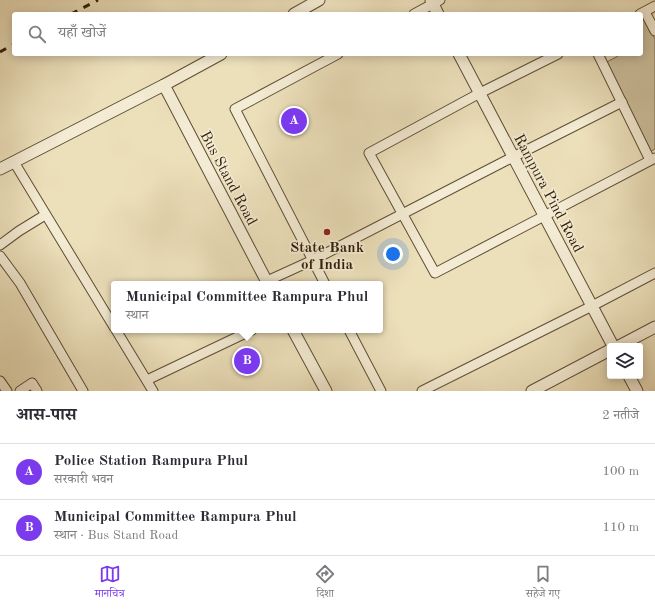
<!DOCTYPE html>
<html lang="hi">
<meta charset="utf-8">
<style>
:root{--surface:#fff;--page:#f2f2f3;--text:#2b2b33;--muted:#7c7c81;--line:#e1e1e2;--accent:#7c3aed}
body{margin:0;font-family:"Old Standard TT","Noto Serif Devanagari",serif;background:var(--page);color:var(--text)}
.controls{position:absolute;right:12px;bottom:12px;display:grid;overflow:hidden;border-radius:4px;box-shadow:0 2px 10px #0003}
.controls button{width:36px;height:36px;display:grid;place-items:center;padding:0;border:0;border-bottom:1px solid var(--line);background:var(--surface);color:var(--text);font:20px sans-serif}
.you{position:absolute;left:393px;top:254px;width:14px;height:14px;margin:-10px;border:3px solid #fff;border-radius:50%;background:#1a73e8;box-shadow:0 0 0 6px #1a73e833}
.badge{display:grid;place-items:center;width:26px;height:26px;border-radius:50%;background:var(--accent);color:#fff;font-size:13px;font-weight:700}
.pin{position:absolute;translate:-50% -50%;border:2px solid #fff;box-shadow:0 1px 4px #0006}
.popup{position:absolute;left:111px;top:281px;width:272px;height:52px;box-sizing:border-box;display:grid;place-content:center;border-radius:4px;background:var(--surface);filter:drop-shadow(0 1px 3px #0005);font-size:13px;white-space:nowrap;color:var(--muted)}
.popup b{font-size:15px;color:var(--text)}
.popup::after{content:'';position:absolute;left:50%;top:100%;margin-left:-8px;border:8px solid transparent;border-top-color:var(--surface)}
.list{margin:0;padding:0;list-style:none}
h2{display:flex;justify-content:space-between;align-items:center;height:52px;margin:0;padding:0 16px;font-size:17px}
h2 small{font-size:13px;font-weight:400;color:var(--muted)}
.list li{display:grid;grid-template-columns:26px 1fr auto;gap:12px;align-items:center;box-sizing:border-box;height:56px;padding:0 16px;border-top:1px solid var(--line)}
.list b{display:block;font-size:15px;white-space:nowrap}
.list p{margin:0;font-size:13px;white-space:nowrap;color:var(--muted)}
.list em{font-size:13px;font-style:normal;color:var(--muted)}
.icon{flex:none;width:22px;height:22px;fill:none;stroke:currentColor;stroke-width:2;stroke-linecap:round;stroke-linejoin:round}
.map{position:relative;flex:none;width:655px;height:391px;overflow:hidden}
.search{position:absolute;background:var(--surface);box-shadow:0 2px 10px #0003;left:12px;right:12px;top:12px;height:44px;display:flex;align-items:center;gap:10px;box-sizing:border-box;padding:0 14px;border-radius:4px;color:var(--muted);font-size:15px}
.sheet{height:164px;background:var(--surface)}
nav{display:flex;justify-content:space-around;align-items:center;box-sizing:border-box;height:56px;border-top:1px solid var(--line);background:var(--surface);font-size:11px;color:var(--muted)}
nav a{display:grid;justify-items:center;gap:2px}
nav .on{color:var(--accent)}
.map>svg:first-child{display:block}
.green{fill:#ccbf9d;stroke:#7e6e52}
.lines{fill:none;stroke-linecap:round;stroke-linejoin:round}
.minor-casing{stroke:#5e4e35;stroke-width:11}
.tertiary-casing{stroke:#5e4e35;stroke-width:13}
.minor{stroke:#f3ebd3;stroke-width:9}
.tertiary{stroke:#f3ebd3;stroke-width:11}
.rail{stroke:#2f1d08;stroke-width:3;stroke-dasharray:7 7;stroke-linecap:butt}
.poi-dot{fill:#8f2418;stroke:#f3ebd3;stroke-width:1.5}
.labels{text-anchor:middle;stroke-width:3.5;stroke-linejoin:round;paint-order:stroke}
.street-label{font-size:15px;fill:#2f1d08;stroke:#f3ebd3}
.poi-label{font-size:15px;font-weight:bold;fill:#2f1d08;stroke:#f3ebd3}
</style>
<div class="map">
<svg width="655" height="391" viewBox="0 0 655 391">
<rect width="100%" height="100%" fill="#ece0bb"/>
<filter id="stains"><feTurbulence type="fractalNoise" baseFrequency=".005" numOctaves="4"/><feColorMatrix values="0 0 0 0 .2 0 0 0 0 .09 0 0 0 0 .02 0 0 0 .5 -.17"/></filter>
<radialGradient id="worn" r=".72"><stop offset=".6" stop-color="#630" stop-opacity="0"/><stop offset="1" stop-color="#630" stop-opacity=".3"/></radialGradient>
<!-- green -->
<path class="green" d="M642 15 655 39V149L650 152 605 63 618 56 617 54H641V16Z"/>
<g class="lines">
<defs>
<g id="minor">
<path d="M645 12 655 31"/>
<path d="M414 14 440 0"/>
<path d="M640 14 655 6"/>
<path d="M558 54 480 93 369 153 435 273 655 158"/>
<path d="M598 54 650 160"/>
<path d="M14 162 114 327"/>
<path d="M0 245 19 231 45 215"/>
<path d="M0 256 20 283 83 391"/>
<path d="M267 281 313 260 513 157 622 102"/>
<path d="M325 284 235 109 338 54"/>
<path d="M116 330 153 391"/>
<path d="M349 330 381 391"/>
<path d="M147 380 252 330"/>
<path d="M0 381 7 391"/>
<path d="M20 391 32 383 37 391"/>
<path d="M422 391 592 306 655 273"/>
</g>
<g id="tertiary">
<path d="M431 0 438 14"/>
<path d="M294 14 319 0"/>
<path d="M459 54 613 346"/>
<path d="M164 85 268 284"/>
<path d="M0 169 164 85 221 54"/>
<path d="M293 330 326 391"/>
<path d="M619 346 655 327"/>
<path d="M629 376 637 391"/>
<path d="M532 391 610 350"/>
</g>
</defs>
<!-- minor casing -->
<use href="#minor" class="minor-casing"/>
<!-- tertiary casing -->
<use href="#tertiary" class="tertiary-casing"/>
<!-- minor -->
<use href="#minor" class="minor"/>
<!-- tertiary -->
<use href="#tertiary" class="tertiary"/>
<!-- rail -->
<g class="rail">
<path d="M71 14 98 0"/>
<path d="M0 52 14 44"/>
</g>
</g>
<!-- markers -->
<circle class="poi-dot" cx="327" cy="232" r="4"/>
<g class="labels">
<!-- street labels -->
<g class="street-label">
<text transform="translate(229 178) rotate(62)" y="5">Bus Stand Road</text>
<text transform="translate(549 193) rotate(62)" y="5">Rampura Pind Road</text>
</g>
<!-- poi labels -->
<g class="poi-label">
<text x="327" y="252">State Bank<tspan x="327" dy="17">of India</tspan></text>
</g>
</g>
<rect width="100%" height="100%" filter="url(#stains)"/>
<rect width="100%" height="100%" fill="url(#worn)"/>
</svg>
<div class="controls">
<button><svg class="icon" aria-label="layers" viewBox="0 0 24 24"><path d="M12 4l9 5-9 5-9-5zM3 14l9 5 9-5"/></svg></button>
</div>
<div class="you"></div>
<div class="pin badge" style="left:294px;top:121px">A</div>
<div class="pin badge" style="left:247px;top:361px">B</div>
<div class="popup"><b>Municipal Committee Rampura Phul</b>स्थान</div>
<div class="search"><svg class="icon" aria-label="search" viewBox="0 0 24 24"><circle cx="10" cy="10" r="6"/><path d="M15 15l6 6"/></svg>यहाँ खोजें</div>
</div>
<section class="sheet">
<h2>आस-पास<small>2 नतीजे</small></h2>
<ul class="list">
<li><span class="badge">A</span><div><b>Police Station Rampura Phul</b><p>सरकारी भवन</p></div><em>100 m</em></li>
<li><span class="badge">B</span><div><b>Municipal Committee Rampura Phul</b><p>स्थान · Bus Stand Road</p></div><em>110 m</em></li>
</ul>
</section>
<nav>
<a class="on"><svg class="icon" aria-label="map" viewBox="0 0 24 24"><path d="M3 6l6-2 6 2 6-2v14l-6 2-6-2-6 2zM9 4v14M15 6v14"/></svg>मानचित्र</a>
<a><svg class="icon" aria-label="directions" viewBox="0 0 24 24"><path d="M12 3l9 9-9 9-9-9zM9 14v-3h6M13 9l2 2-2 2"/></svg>दिशा</a>
<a><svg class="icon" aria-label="saved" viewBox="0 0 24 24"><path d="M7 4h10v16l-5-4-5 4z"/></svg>सहेजे गए</a>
</nav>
